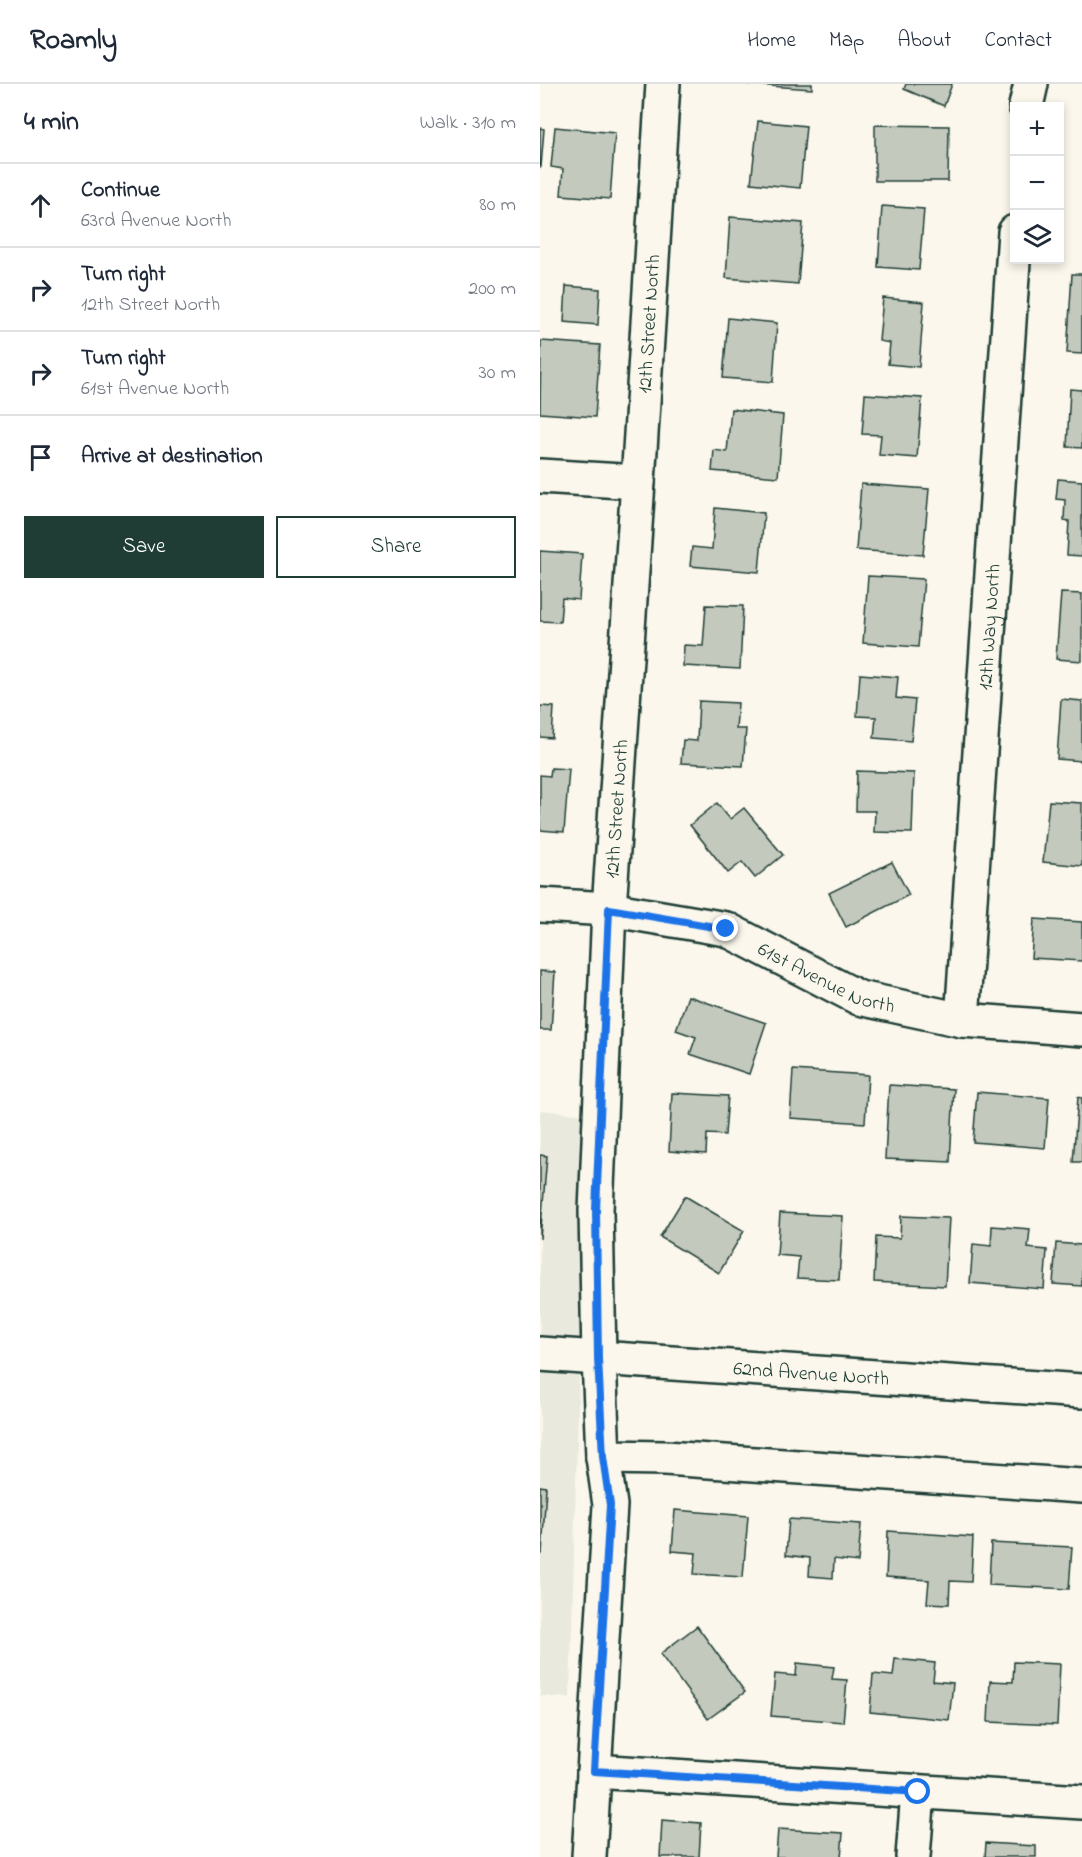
<!DOCTYPE html>
<meta charset="utf-8">
<style>
:root{--surface:#fff;--page:#f6f6f7;--text:#1f2937;--muted:#747a83;--line:#e0e1e3;--accent:#1f3d34}
body{margin:0;font-family:"Indie Flower",sans-serif;background:var(--page);color:var(--text)}
.controls{position:absolute;right:18px;top:18px;display:grid;overflow:hidden;border-radius:0px;box-shadow:0 3px 9px #0003}
.controls button{width:54px;height:54px;display:grid;place-items:center;padding:0;border:0;border-bottom:2px solid var(--line);background:var(--surface);color:var(--text);font:30px sans-serif}
.stop{position:absolute;width:18px;height:18px;margin:-14px;border:4px solid #1a73e8;border-radius:50%;background:#fff}
.stop.end{background:#1a73e8;border-color:#fff;box-shadow:0 2px 6px #0008}
.list{margin:0;padding:0;list-style:none}
h2{display:flex;justify-content:space-between;align-items:center;height:78px;margin:0;padding:0 24px;font-size:26px}
h2 small{font-size:20px;font-weight:400;color:var(--muted)}
.list li{display:grid;grid-template-columns:39px 1fr auto;gap:18px;align-items:center;box-sizing:border-box;height:84px;padding:0 24px;border-top:2px solid var(--line)}
.list b{display:block;font-size:22px;white-space:nowrap}
.list p{margin:0;font-size:20px;white-space:nowrap;color:var(--muted)}
.list em{font-size:20px;font-style:normal;color:var(--muted)}
.actions{display:flex;gap:12px;padding:18px 24px}
.actions a{flex:1;padding:14px 0;border:2px solid var(--accent);border-radius:0px;text-align:center;font-size:21px;color:var(--accent)}
.actions .main{background:var(--accent);color:#fff}
.icon{flex:none;width:33px;height:33px;fill:none;stroke:currentColor;stroke-width:2;stroke-linecap:round;stroke-linejoin:round}
.map{position:relative;flex:none;width:542px;height:1773px;overflow:hidden}
header{display:flex;align-items:center;gap:36px;box-sizing:border-box;height:84px;padding:0 30px;background:var(--surface);border-bottom:2px solid var(--line)}
header strong{font-size:28px}
nav{display:flex;gap:33px;margin-inline-start:auto;font-size:21px}
main{display:flex}
aside{flex:1;background:var(--surface)}
.map>svg:first-child{display:block}
.built{fill:#eae9de}
.building{fill:#c4c9be;stroke:#1f3d34;stroke-width:1.5}
.lines{fill:none;stroke-linecap:round;stroke-linejoin:round}
.minor-casing{stroke:#1f3d34;stroke-width:38}
.minor{stroke:#fbf7ec;stroke-width:33}
.route{stroke:#1a73e8;stroke-width:8}
.labels{text-anchor:middle;stroke-width:5;stroke-linejoin:round;paint-order:stroke}
.street-label{font-size:20px;fill:#1f3d34;stroke:#fbf7ec}
</style>
<header>
<strong>Roamly</strong>
<nav><a>Home</a><a>Map</a><a>About</a><a>Contact</a></nav>
</header>
<main>
<aside>
<h2>4 min<small>Walk · 310 m</small></h2>
<ul class="list">
<li><svg class="icon" aria-label="ahead" viewBox="0 0 24 24"><path d="M12 20V5M6 11l6-6 6 6"/></svg><div><b>Continue</b><p>63rd Avenue North</p></div><em>80 m</em></li>
<li><svg class="icon" aria-label="right" viewBox="0 0 24 24"><path d="M7 20v-9h11M14 6l5 5-5 5"/></svg><div><b>Turn right</b><p>12th Street North</p></div><em>200 m</em></li>
<li><svg class="icon" aria-label="right" viewBox="0 0 24 24"><path d="M7 20v-9h11M14 6l5 5-5 5"/></svg><div><b>Turn right</b><p>61st Avenue North</p></div><em>30 m</em></li>
<li><svg class="icon" aria-label="arrive" viewBox="0 0 24 24"><path d="M6 21V4h12l-3 4 3 4H6"/></svg><div><b>Arrive at destination</b></div></li>
</ul>
<div class="actions"><a class="main">Save</a><a>Share</a></div>
</aside>
<div class="map">
<svg width="542" height="1773" viewBox="0 0 542 1773">
<rect width="100%" height="100%" fill="#fbf7ec"/>
<filter id="ink" filterUnits="userSpaceOnUse"><feTurbulence type="fractalNoise" baseFrequency=".0167" numOctaves="2"/><feDisplacementMap in="SourceGraphic" scale="12" xChannelSelector="R" yChannelSelector="G"/><feConvolveMatrix kernelMatrix="1 2 1 2 8 2 1 2 1" color-interpolation-filters="sRGB"/></filter>
<g filter="url(#ink)">
<!-- built -->
<g class="built">
<path d="M0 1026 45 1031 40 1256 0 1254Z"/>
<path d="M0 1287 39 1289 30 1614 0 1612Z"/>
</g>
<!-- building -->
<g class="building">
<path d="M202 0H272V5Z"/>
<path d="M366 0H412L404 22 364 5Z"/>
<path d="M218 37 266 42 260 104 211 99Z"/>
<path d="M335 41 409 42 408 97H335Z"/>
<path d="M15 43 75 49 70 115 21 111 23 85 11 83Z"/>
<path d="M0 44 4 45 1 83H0Z"/>
<path d="M342 122 384 125 379 186 338 183Z"/>
<path d="M190 133 263 139 258 200 186 194Z"/>
<path d="M532 190H542V270L527 269Z"/>
<path d="M26 202 60 205 58 241 24 238Z"/>
<path d="M343 214 384 218 379 283 348 280 350 259 339 257Z"/>
<path d="M188 234 237 239 233 298 183 294Z"/>
<path d="M1 257 60 261 55 333 0 329Z"/>
<path d="M530 305 542 306V364L527 363Z"/>
<path d="M325 310 382 314 377 374 339 371 341 351 322 350Z"/>
<path d="M191 325 243 331 238 393 172 387 174 366 187 368Z"/>
<path d="M518 395 542 397V472L527 471 529 437 524 436 525 416 516 415Z"/>
<path d="M321 400 389 405 383 471 316 466Z"/>
<path d="M175 424 224 429 219 488 150 482 152 463 172 465Z"/>
<path d="M0 467 42 470 39 516 22 514 20 538 0 537Z"/>
<path d="M328 492 384 495 378 563 323 559Z"/>
<path d="M521 509 542 510V577L516 575Z"/>
<path d="M166 521 203 522 200 585 143 582 144 561 163 562Z"/>
<path d="M320 590 358 593 356 614 375 616 371 657 334 654 336 633 317 632Z"/>
<path d="M521 615 542 617V677L517 675Z"/>
<path d="M159 617 198 619 196 645H206L203 682 141 679 143 656 157 657Z"/>
<path d="M0 622 14 623 12 654 0 653Z"/>
<path d="M11 684 29 685 24 748 0 746V691L10 692Z"/>
<path d="M317 687 374 689 372 749 334 748 335 727H316Z"/>
<path d="M509 717 542 719V782L503 778Z"/>
<path d="M177 719 190 735 204 724 243 771 215 794 202 778 188 789 150 741Z"/>
<path d="M352 778 369 811 306 843 289 809Z"/>
<path d="M494 835 542 838V877L491 874Z"/>
<path d="M0 887 15 888 11 946H0Z"/>
<path d="M148 912 226 939 209 990 150 970 156 953 136 946Z"/>
<path d="M253 986 328 991 325 1039 250 1034Z"/>
<path d="M349 1001 414 1005 410 1078 345 1075Z"/>
<path d="M437 1008 509 1014 505 1064 433 1058Z"/>
<path d="M132 1009 188 1012 185 1051 167 1050 166 1070 129 1067Z"/>
<path d="M538 1013 542 1014V1078H533Z"/>
<path d="M0 1071 7 1072 0 1155Z"/>
<path d="M145 1112 204 1147 179 1189 120 1153Z"/>
<path d="M240 1129 303 1132 299 1196 257 1194 259 1173 237 1171Z"/>
<path d="M361 1132 409 1134 405 1202 334 1198 336 1153 360 1154Z"/>
<path d="M452 1142 490 1145 488 1164 507 1166 504 1205 430 1199 433 1160 451 1162Z"/>
<path d="M516 1159 542 1161V1202L513 1200Z"/>
<path d="M0 1402 6 1403 2 1470H0Z"/>
<path d="M135 1426 208 1432 203 1493 154 1490 156 1469 132 1467Z"/>
<path d="M249 1435 321 1440 318 1478 294 1475 293 1494 269 1492 270 1474 246 1471Z"/>
<path d="M348 1447 433 1453 431 1498 410 1497 409 1520 387 1519 389 1496 346 1493Z"/>
<path d="M451 1459 532 1463 529 1505 449 1501Z"/>
<path d="M157 1542 205 1608 168 1635 120 1570Z"/>
<path d="M355 1575 395 1579 393 1597 413 1599 409 1636 330 1628 333 1590 353 1592Z"/>
<path d="M474 1578 520 1580 517 1641 448 1638 450 1597 473 1598Z"/>
<path d="M257 1579 294 1583 292 1595 307 1596 303 1638 231 1632 235 1590 256 1592Z"/>
<path d="M122 1736 161 1739 159 1773H120Z"/>
<path d="M238 1745 303 1749 301 1773H236Z"/>
<path d="M446 1759 496 1762V1773H445Z"/>
</g>
<g class="lines">
<defs>
<g id="minor">
<path d="M486 22 491 0"/>
<path d="M0 392 98 398"/>
<path id="s1" d="M0 821 69 825 186 845 319 914 422 936 542 945"/>
<path id="s2" d="M422 936 475 148"/>
<path id="s3" d="M0 1270 542 1307"/>
<path d="M63 1373 125 1374 542 1402"/>
<path d="M54 1687 542 1718"/>
<path id="s4" d="M49 1773 70 1421 63 1373 59 1274 56 1127 69 825 98 398 123 0"/>
<path d="M373 1773 378 1708"/>
</g>
</defs>
<!-- minor casing -->
<use href="#minor" class="minor-casing"/>
<!-- minor -->
<use href="#minor" class="minor"/>
</g>
</g>
<g class="lines" filter="url(#ink)">
<!-- route -->
<path class="route" d="M186 845 69 825 56 1126 58 1274 63 1373 70 1421 54 1687 378 1708"/>
</g>
<g class="labels">
<!-- street labels -->
<g class="street-label">
<text dy="7" stroke="none"><textPath href="#s4" startOffset="1536">12th Street North</textPath></text>
<text dy="7" stroke="none"><textPath href="#s2" startOffset="394">12th Way North</textPath></text>
<text dy="7" stroke="none"><textPath href="#s4" startOffset="1050">12th Street North</textPath></text>
<text dy="7" stroke="none"><textPath href="#s1" startOffset="300">61st Avenue North</textPath></text>
<text dy="7" stroke="none"><textPath href="#s3" startOffset="272">62nd Avenue North</textPath></text>
</g>
</g>
</svg>
<div class="controls">
<button>+</button>
<button>−</button>
<button><svg class="icon" aria-label="layers" viewBox="0 0 24 24"><path d="M12 4l9 5-9 5-9-5zM3 14l9 5 9-5"/></svg></button>
</div>
<div class="stop" style="left:378px;top:1708px"></div>
<div class="stop end" style="left:186px;top:845px"></div>
</div>
</main>
